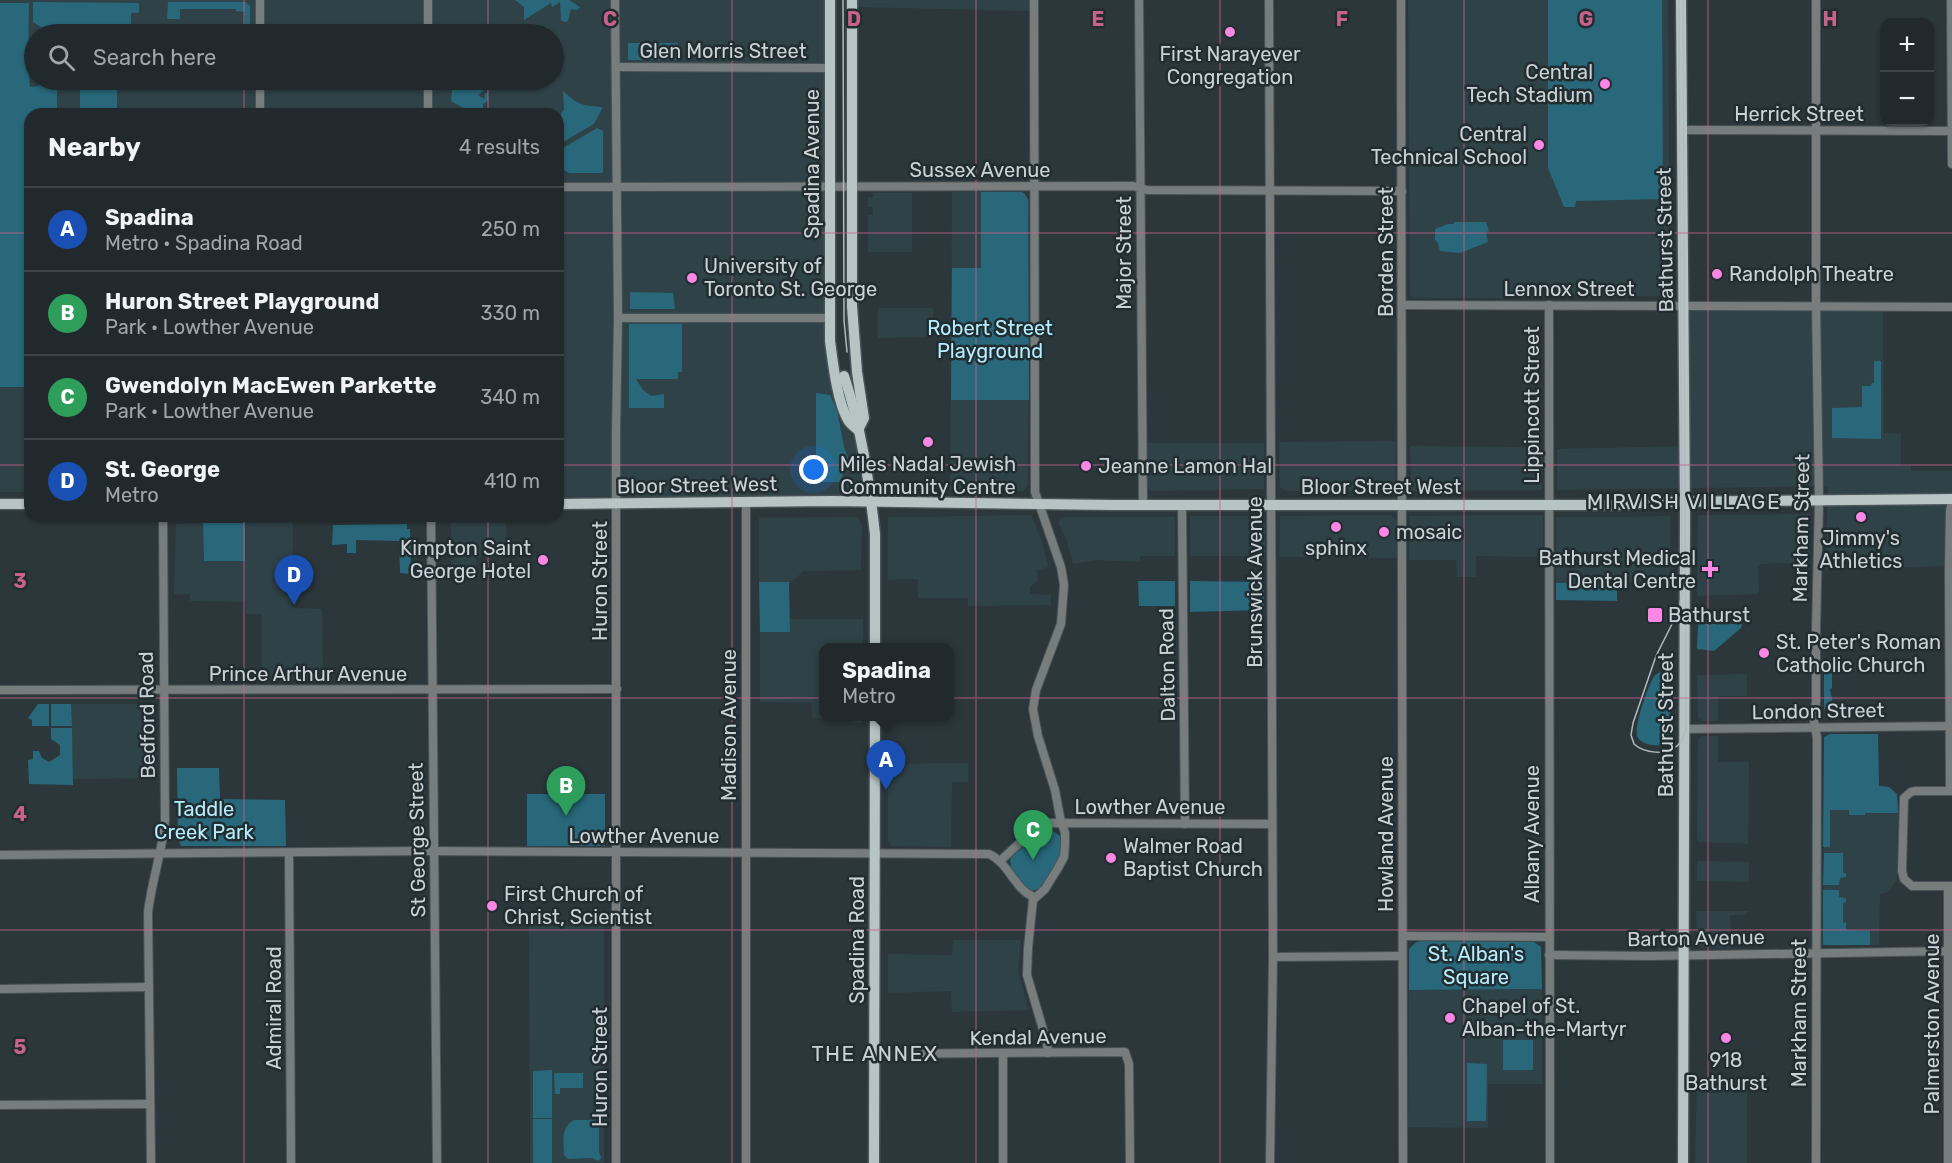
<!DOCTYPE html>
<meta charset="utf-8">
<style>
:root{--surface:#21292c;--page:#293134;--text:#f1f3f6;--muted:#a2a6a9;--line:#3e4548;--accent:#95b2f1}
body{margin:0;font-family:Rubik,sans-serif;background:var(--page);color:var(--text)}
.controls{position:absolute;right:18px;top:18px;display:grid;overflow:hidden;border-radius:12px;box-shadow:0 2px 4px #0004}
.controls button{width:54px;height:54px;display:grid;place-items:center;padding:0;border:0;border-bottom:2px solid var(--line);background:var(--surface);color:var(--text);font:30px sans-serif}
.you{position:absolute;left:814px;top:470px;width:21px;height:21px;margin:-15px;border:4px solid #fff;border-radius:50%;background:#1a73e8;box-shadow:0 0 0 9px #1a73e833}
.badge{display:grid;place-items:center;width:39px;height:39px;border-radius:50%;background:var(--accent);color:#fff;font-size:20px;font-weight:700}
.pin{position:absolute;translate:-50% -50px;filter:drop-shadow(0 2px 3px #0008)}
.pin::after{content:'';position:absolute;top:32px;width:21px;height:18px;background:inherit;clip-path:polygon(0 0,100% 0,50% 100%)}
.popup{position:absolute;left:819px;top:643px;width:135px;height:78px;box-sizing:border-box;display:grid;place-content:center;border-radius:12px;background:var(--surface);filter:drop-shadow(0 2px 4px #0005);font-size:20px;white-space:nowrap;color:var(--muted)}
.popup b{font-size:22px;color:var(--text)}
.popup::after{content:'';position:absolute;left:50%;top:100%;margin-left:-12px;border:12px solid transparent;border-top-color:var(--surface)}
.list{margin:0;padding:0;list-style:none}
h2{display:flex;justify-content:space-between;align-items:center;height:78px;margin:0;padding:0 24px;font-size:26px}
h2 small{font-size:20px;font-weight:400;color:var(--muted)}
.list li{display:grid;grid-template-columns:39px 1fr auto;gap:18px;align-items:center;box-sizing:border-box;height:84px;padding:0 24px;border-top:2px solid var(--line)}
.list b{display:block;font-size:22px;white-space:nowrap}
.list p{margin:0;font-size:20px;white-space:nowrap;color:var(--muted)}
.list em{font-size:20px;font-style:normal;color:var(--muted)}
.icon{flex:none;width:33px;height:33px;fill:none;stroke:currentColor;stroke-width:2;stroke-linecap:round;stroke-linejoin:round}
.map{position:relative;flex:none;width:1952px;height:1163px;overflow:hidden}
.search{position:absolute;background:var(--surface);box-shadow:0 2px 4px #0004;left:24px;top:24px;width:540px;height:66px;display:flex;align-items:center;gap:15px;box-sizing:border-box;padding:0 21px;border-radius:33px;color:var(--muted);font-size:22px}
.panel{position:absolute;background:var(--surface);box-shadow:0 2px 4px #0004;left:24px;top:108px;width:540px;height:414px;border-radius:18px}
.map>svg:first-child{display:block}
.built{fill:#2f4248;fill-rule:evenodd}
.green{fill:#28687a}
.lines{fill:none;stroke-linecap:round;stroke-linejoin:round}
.minor-casing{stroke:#495357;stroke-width:10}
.major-casing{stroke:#495357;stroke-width:13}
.minor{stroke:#777d7d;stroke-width:8}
.major{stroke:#b7c4c4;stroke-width:10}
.tram{stroke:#b2babd;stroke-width:1.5}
.grid{fill:none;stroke:#c6628c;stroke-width:1.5;stroke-opacity:0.55}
.poi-dot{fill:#fb87e5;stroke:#222d31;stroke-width:2}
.labels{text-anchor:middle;stroke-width:5;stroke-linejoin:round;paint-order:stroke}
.street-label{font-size:20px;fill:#cbd2d5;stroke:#222d31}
.poi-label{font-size:20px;fill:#cbd2d5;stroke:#222d31;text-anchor:start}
.park-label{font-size:20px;fill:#b5edfe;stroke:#222d31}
.neighbourhood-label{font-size:21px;letter-spacing:1.5px;fill:#cbd2d5;stroke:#222d31}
.grid-label{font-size:20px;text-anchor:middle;font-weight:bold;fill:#c6628c;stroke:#222d31;stroke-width:5;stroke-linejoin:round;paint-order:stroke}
</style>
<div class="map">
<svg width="1952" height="1163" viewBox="0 0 1952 1163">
<rect width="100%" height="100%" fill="#2c373b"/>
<!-- built -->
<g class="built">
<path d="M0 0H824L826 341 846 428 856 442 863 495 558 497V114H30V492H0ZM34 34H554V80H34Z"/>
<path d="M858 0H1031L1032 11 858 7Z"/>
<path d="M1408 0H1668L1670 291 1667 296 1580 297 1574 294 1544 298H1414L1410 296Z"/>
<path d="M1022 191 1029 199 1028 485 1024 491 950 490 952 192Z"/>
<path d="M873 193H912V252H868V215H873V207H868V197H873Z"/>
<path d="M1683 306H1883L1884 433 1901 434V465L1911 466V471H1952V566L1825 569 1828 486 1557 490V449L1684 446Z"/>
<path d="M878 308H933V337L878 338Z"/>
<path d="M1396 441 1395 491H1286L1280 487 1279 442Z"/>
<path d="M1148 443H1264V489L1151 491 1148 488Z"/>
<path d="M1410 446 1542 447V490L1411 491Z"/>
<path d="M1810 514V563L1761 564 1758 567 1759 594 1697 596 1698 515Z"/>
<path d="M1031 515 1043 544 1048 567 1037 570 1038 580 1030 587V594L1051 595V605L968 606V598H918V579L888 580V517Z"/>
<path d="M1391 515 1397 520V558L1279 557 1280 516Z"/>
<path d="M1541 515 1543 516V557L1476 556V577H1457L1456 560H1409L1410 516Z"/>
<path d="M1190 516H1263L1265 521V556H1190Z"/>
<path d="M1670 516 1671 582 1556 583V517Z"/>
<path d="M857 517 862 525 861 570 804 571 789 584V582H759V518Z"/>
<path d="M1061 517H1175V556H1140V562L1096 560 1073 564 1067 541 1058 523Z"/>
<path d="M293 522 292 608 322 609 323 679 262 680V614H246L245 602 190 601V594H174L176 524 203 523 204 561H245V523Z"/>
<path d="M451 523H506V553H481V558H476V578L451 577V560L454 559 451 546H454V541L451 540Z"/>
<path d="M790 619H863V647L823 648V716L862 717V723H856L845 718H812V703L760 702V632H789Z"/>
<path d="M1747 674V696H1718V721H1702L1698 718 1697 675Z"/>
<path d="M71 704H154L157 778 73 779Z"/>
<path d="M1702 736H1718V762H1749L1748 844 1697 842 1698 741Z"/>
<path d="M968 763V782H952L951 847 892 846 888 841V764Z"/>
<path d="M1824 810H1849V815H1865V813H1898L1897 880 1887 893 1880 894 1879 945 1826 946 1823 944Z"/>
<path d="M1697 861 1749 862V882L1697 881Z"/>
<path d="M1696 911H1748L1747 915H1730L1731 948H1706L1697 945Z"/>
<path d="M529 926H604V1163H530Z"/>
<path d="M953 940H1021L1018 971 1029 1010 952 1012 951 991 888 993V954L952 955Z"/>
<path d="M1542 989V1084H1488V1128L1408 1127 1409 990Z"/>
<path d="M1697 1077H1747V1163H1695Z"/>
</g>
<!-- green -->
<g class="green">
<path d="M515 0H569L580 7 577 10 571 9 568 21 564 22 561 20 560 2 552 7 551 3 524 20V7Z"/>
<path d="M1548 0H1662L1663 199 1576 201 1575 207H1564L1548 168Z"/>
<path d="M33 2 139 3V13H131V26H137V34H41L44 29 33 22Z"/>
<path d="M168 2H246L250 6V26H236V24H245V12L236 11V9H180V19H167Z"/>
<path d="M0 3H29L28 65 30 87 39 86V80H57V114H30V387H0Z"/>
<rect x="628" y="43" width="50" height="17"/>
<path d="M462 80 483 89V91L478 95 484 99 485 93 488 92V101L483 104V112L474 114 451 101 452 90Z"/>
<path d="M80 84H117V109L80 110Z"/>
<path d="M563 91C578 105 584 106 602 107V109L594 124 558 145V129L561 131V113L564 110Z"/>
<path d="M597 128 603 131V173H569L558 166V151Z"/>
<path d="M981 192H1021L1025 194 1028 200 1029 400H951L952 268H981Z"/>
<path d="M1454 222H1486L1489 231 1486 232 1488 242 1460 253 1440 251 1437 241 1435 240V229L1448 224H1454Z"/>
<path d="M630 292 673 293 675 309H630Z"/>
<path d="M629 324H682V372H678V379H636L643 390 651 396 664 394V408H629Z"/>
<path d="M1874 361H1881V439L1832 438V408L1862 407V386H1871L1872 383H1874Z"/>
<path d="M816 393 830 395 837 410 844 447 849 460 840 482H816Z"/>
<path d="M203 523H245V561H204Z"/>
<path d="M407 524V529H410L411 574 400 573 399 541 356 540V553H347V544L332 545 333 525Z"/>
<path d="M1138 581H1175V606H1139Z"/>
<path d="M1190 581 1264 582V610L1190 612Z"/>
<path d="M759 582H789L790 632H760Z"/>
<path d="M1617 582V601L1556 600V583Z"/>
<path d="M1698 624H1742L1741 628 1714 651 1697 649Z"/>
<path d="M1837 659 1832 661V688L1830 690 1834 708 1824 709V659Z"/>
<path d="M1670 670V746C1659 745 1645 747 1638 738 1632 730 1648 687 1653 678 1657 672 1663 671 1670 670Z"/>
<path d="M38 704H49V726H32V720L28 718Z"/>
<path d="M51 704H71L72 726H51Z"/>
<path d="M51 728H72L73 785 29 784 28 760 33 759V751H39L42 758 49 762 60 755V745L51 739Z"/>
<path d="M1830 734H1878L1879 786 1889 787 1897 794 1898 813H1865V815H1849V810H1830V847H1823L1824 737Z"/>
<path d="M177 768H219L220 799 285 800 286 846H181L178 839Z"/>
<rect x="527" y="794" width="78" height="52"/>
<path d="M1049 829 1059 835 1061 839 1060 856 1041 888 1032 891 1028 889 1011 869 1010 859C1016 851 1039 831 1049 829Z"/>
<path d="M1824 853H1843V873H1846V877L1840 878 1839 885H1823Z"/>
<path d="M1823 890H1839V897L1846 898V902L1843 903V922L1846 923V930L1870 931V945H1823Z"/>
<path d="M1420 941 1534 942 1541 947 1542 989 1409 990V949L1415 943Z"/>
<rect x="1503" y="1040" width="30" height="30"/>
<path d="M1467 1063 1487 1064 1486 1121H1467Z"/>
<path d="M552 1070V1118H533V1071Z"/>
<path d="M554 1073H583V1088H560V1094H555Z"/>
<rect x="533" y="1119" width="19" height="44"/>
<path d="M574 1120H595L599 1124V1152L601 1158 598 1161 592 1158 568 1159 564 1155C564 1141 560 1128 574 1120Z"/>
</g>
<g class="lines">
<defs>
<g id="minor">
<path d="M260 0V34"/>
<path d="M615 0 618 318 616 432V1163"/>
<path d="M1034 0 1035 492 1061 567 1064 585 1061 624 1036 690 1033 709 1038 736 1055 790 1060 817 1065 833V845L1064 857 1058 868 1045 889 1033 900 1028 948 1027 975 1047 1043 1048 1053"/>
<path d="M1139 0 1143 505"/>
<path d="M1269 0 1273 957 1270 1163"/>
<path d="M1401 0 1403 1163"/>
<path d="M1951 0 1952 164"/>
<path d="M428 34V0"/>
<path d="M617 67 830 68"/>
<path d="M428 80V114"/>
<path d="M260 114V80"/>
<path d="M1682 130 1952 131"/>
<path d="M558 187 1133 186 1147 190 1402 191"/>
<path d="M1403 305 1952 307"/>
<path d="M1549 305 1550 1163"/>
<path d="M618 318H830"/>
<path d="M1182 505 1185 824"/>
<path d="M431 516 437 1163"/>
<path d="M0 690 617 689"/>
<path d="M1684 729 1952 726"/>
<path d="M1950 791 1949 569 1950 511 1952 500"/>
<path d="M1952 791H1915L1911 792 1904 798 1902 871 1904 879 1912 886H1952"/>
<path d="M289 853 291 1163"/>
<path d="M0 855 424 851 989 854C1009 863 1015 890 1034 897"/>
<path d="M1000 861 1038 826 1047 823 1272 824"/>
<path d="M1948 886V1163"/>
<path d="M1403 936 1549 937"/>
<path d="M1549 955 1650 956 1952 951"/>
<path d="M1273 957 1402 956"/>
<path d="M0 989 149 987"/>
<path d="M875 1054 1125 1052 1129 1064 1130 1163"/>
<path d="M0 1105 150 1104"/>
<path d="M151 1163 148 912C152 880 162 852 165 821L163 516"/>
<path d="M746 1163V502"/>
<path d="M1003 1163V1054"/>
<path d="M1816 1163 1817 738 1814 721 1816 701V630L1819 502 1816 306V0"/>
</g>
<g id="major">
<path d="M830 0V341C833 363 837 401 848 420 850 424 855 427 858 430"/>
<path d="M852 0V306L857 372 864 418 858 430"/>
<path d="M1681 0 1685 514 1683 1163"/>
<path d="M844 376C861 426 869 481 875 534V648"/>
<path d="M0 504H30"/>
<path d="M558 504 832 501 1112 505H1617L1651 502 1952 499"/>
<path d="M874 1163 875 716"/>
</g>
</defs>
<!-- minor casing -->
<use href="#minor" class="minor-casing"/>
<!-- major casing -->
<use href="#major" class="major-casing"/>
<!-- minor -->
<use href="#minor" class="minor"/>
<!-- major -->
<use href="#major" class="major"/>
<!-- tram -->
<g class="tram">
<path d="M843 0 844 320 847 352"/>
<path d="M1679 0 1682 591 1679 610 1656 656 1633 723 1631 735 1634 744C1644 753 1666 756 1677 746 1683 741 1684 735 1686 728L1683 0"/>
</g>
</g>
<!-- grid -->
<path class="grid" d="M244 0V34M488 0V34M732 0V1163M976 0V1163M1220 0V1163M1464 0V1163M1708 0V1163M244 80V114M488 80V114M0 233H30M558 233H1952M0 465H30M558 465H1952M244 516V1163M488 516V1163M0 698H1952M0 930H1952"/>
<!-- markers -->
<g class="poi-dot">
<circle cx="1230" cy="32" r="6"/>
<circle cx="1605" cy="84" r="6"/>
<circle cx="1539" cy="145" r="6"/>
<circle cx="1717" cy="274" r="6"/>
<circle cx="692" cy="278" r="6"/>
<circle cx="928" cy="442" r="6"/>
<circle cx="1086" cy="466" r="6"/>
<circle cx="1861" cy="517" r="6"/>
<circle cx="1336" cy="527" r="6"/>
<circle cx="1384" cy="532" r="6"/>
<circle cx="543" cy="560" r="6"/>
<path d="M1707 560h6v6h6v6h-6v6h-6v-6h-6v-6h6z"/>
<rect x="1647" y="607" width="16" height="16" rx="3"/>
<circle cx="1764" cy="653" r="6"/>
<circle cx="1111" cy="858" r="6"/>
<circle cx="492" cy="906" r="6"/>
<circle cx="1450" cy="1018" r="6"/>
<circle cx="1726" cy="1038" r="6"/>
</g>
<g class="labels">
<!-- street labels -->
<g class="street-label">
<text x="723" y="58">Glen Morris Street</text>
<text x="1799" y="121">Herrick Street</text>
<text transform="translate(812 164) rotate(-90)" y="7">Spadina Avenue</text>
<text x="980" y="177">Sussex Avenue</text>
<text transform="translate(1665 240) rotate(-91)" y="7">Bathurst Street</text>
<text transform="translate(1386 252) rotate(-90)" y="7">Borden Street</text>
<text transform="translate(1124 253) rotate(-90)" y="7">Major Street</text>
<text x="1569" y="296">Lennox Street</text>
<text transform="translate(1532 405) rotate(-90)" y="7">Lippincott Street</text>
<text transform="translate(697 485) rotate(-1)" y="7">Bloor Street West</text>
<text x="1381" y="494">Bloor Street West</text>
<text transform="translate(1801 528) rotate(-89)" y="7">Markham Street</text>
<text transform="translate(600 581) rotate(-90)" y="7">Huron Street</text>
<text transform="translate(1255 582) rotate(-90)" y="7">Brunswick Avenue</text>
<text transform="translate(1167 665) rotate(-91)" y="7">Dalton Road</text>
<text x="308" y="681">Prince Arthur Avenue</text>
<text transform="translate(1818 711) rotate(-1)" y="7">London Street</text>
<text transform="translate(147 715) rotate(-91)" y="7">Bedford Road</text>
<text transform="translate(729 725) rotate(-90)" y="7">Madison Avenue</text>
<text transform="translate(1666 725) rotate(-90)" y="7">Bathurst Street</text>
<text x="1150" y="814">Lowther Avenue</text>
<text transform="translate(1386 834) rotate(-90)" y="7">Howland Avenue</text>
<text transform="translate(1532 834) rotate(-90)" y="7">Albany Avenue</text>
<text x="644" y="843">Lowther Avenue</text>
<text transform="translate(417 840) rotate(-91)" y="7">St George Street</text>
<text transform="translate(1696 938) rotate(-1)" y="7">Barton Avenue</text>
<text transform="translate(857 940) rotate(-90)" y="7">Spadina Road</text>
<text transform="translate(274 1008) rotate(-90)" y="7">Admiral Road</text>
<text transform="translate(1799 1013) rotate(-90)" y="7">Markham Street</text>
<text transform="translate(1932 1024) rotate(-90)" y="7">Palmerston Avenue</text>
<text transform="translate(1038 1037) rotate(-1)" y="7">Kendal Avenue</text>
<text transform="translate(600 1067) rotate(-90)" y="7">Huron Street</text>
</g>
<!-- poi labels -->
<g class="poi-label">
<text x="1230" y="61" text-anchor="middle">First Narayever<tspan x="1230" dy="23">Congregation</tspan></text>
<text x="1593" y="79" text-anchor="end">Central<tspan x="1593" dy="23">Tech Stadium</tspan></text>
<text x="1527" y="141" text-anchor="end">Central<tspan x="1527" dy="23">Technical School</tspan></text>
<text x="704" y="273">University of<tspan x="704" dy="23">Toronto St. George</tspan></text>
<text x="1729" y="281">Randolph Theatre</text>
<text x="928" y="471" text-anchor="middle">Miles Nadal Jewish<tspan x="928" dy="23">Community Centre</tspan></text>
<text x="1098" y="473">Jeanne Lamon Hal</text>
<text x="1396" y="539">mosaic</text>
<text x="1861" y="545" text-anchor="middle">Jimmy's<tspan x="1861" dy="23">Athletics</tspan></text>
<text x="531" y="555" text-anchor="end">Kimpton Saint<tspan x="531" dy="23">George Hotel</tspan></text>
<text x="1336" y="555" text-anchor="middle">sphinx</text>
<text x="1696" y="565" text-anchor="end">Bathurst Medical<tspan x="1696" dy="23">Dental Centre</tspan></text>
<text x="1668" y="622">Bathurst</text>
<text x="1776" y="649">St. Peter's Roman<tspan x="1776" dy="23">Catholic Church</tspan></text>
<text x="1123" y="853">Walmer Road<tspan x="1123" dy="23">Baptist Church</tspan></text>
<text x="504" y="901">First Church of<tspan x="504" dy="23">Christ, Scientist</tspan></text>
<text x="1462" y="1013">Chapel of St.<tspan x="1462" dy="23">Alban-the-Martyr</tspan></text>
<text x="1726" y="1067" text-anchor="middle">918<tspan x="1726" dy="23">Bathurst</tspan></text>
</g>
<!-- park labels -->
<g class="park-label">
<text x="990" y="335">Robert Street<tspan x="990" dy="23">Playground</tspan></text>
<text x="204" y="816">Taddle<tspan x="204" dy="23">Creek Park</tspan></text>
<text x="1476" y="961">St. Alban's<tspan x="1476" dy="23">Square</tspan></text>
</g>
<!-- neighbourhood labels -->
<g class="neighbourhood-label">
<text x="1684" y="509">MIRVISH VILLAGE</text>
<text x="875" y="1061">THE ANNEX</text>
</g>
</g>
<g class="grid-label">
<text x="610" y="26">C</text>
<text x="854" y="26">D</text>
<text x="1098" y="26">E</text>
<text x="1342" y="26">F</text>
<text x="1586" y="26">G</text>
<text x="1830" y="26">H</text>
<text x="20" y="588">3</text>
<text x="20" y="821">4</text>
<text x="20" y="1054">5</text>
</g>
</svg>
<div class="controls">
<button>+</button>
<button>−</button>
</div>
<div class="you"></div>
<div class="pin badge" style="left:886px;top:790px;background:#1a4fb4">A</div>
<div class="popup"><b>Spadina</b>Metro</div>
<div class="pin badge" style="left:566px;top:816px;background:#2e9e5b">B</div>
<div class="pin badge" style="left:1033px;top:860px;background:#2e9e5b">C</div>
<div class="pin badge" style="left:294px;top:605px;background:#1a4fb4">D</div>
<div class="search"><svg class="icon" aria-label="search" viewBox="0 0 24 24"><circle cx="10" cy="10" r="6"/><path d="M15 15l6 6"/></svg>Search here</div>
<section class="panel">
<h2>Nearby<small>4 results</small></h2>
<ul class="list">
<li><span class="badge" style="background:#1a4fb4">A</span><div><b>Spadina</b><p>Metro · Spadina Road</p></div><em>250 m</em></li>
<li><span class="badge" style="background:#2e9e5b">B</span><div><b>Huron Street Playground</b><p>Park · Lowther Avenue</p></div><em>330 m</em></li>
<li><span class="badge" style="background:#2e9e5b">C</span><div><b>Gwendolyn MacEwen Parkette</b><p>Park · Lowther Avenue</p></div><em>340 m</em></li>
<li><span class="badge" style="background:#1a4fb4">D</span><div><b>St. George</b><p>Metro</p></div><em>410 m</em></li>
</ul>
</section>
</div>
